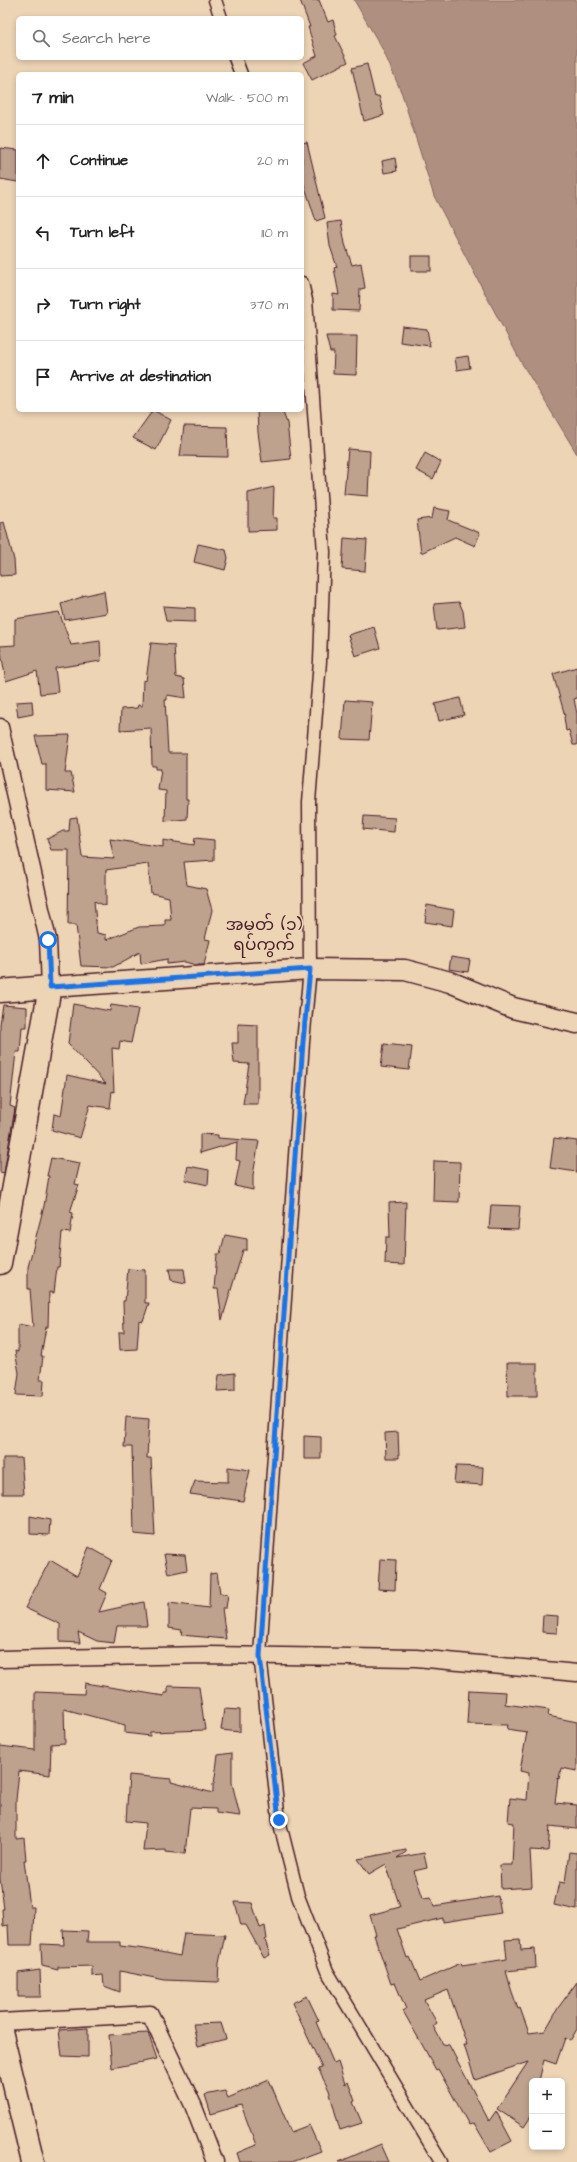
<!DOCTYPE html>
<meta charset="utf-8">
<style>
:root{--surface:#fff;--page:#f6f6f6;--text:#222;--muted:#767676;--line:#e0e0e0}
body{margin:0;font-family:"Architects Daughter","Noto Sans Myanmar",sans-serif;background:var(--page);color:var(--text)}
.controls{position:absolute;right:12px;bottom:12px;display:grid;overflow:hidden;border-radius:6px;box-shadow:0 2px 6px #0003}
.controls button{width:36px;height:36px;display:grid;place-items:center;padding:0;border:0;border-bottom:1px solid var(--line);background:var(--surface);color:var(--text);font:20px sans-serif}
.stop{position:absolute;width:12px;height:12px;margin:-9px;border:3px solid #1a73e8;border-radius:50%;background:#fff}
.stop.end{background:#1a73e8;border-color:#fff;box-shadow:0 1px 4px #0008}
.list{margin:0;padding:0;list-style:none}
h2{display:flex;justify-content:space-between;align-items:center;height:52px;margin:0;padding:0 16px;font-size:17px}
h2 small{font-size:13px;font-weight:400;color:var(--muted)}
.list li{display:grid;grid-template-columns:26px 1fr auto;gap:12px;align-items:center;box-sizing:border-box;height:72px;padding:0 16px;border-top:1px solid var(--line)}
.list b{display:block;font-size:15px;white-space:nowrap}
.list em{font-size:13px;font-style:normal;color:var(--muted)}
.icon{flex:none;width:22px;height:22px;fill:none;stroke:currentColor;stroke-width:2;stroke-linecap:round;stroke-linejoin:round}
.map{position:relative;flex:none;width:577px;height:2162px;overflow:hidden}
.search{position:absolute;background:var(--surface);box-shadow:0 2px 6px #0003;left:16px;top:16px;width:288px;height:44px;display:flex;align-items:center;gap:10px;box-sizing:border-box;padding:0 14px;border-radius:6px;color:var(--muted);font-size:15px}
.panel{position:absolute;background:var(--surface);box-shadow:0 2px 6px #0003;left:16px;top:72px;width:288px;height:340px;border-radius:6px}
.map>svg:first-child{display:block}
.water{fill:#ae8f80;stroke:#86625e}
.building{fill:#bfa28e;stroke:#4a1f2b;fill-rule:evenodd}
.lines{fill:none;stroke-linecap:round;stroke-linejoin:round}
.pedestrian-casing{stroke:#4a1f2b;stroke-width:15}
.minor-casing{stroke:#4a1f2b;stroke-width:19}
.tertiary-casing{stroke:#4a1f2b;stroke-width:23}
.secondary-casing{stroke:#4a1f2b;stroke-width:25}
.pedestrian{stroke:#ecd4b4;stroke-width:12}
.minor{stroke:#ecd4b4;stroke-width:16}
.tertiary{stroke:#ecd4b4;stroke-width:20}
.secondary{stroke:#ecd4b4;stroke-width:22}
.route{stroke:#1a73e8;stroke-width:5}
.labels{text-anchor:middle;stroke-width:3;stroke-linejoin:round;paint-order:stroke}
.quarter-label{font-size:17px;fill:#4a1f2b;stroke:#ecd4b4}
</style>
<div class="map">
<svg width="577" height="2162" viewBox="0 0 577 2162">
<rect width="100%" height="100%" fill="#ecd4b4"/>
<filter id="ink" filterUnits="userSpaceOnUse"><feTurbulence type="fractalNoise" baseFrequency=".025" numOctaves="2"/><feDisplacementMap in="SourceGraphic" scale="8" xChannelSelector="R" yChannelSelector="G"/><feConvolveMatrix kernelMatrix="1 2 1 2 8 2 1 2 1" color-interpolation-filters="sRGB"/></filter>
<g filter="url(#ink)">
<!-- water -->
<path class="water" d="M354 0H577V454L521 362 434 196 402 94 383 50Z"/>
<!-- building -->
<g class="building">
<path d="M300 0H319L328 22 333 20 337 35 335 36 348 62 312 80 303 63 317 56 308 27H310Z"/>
<path d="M367 64 375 97 379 96 384 115 364 121 352 68Z"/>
<path d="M307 142 325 218 316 221 302 178V143Z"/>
<path d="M0 148 18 150V182L0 179Z"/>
<path d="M395 158 397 171 384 173 382 161Z"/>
<path d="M341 221 345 244 352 265 361 263 365 288 360 289 359 311 333 310V294L339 295 334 268 337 267 330 246 327 223Z"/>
<rect x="411" y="256" width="20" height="15"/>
<path d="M402 326 427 329 430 346 400 342Z"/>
<path d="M326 336H357L356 375 333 374 334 352H330Z"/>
<path d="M468 356 470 368 457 370 455 358Z"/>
<path d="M153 410 171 420 156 450 133 438Z"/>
<path d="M257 410H282L287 423 291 459 262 462 258 432Z"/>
<path d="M184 426 227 427 228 457 180 456Z"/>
<path d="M348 449 370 451 368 496 344 494Z"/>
<path d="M425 453 441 462 433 479 416 470Z"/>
<path d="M274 487 273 518H277V530L248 531V493Z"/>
<path d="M434 508 450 511 448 520 480 533 475 546 455 537 421 553 417 520 432 518Z"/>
<path d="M4 522 14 560 15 575 0 576V523Z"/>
<path d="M344 538 367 540 365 571 342 569Z"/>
<path d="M198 544 226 550 228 558 225 570 194 562Z"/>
<path d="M104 591 107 613 65 620 61 604 82 597V596Z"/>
<path d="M459 602 463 611 465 627 437 630 434 604Z"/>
<path d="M163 606 195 608V622L166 621Z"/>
<path d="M59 612 71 645 100 641 101 661 55 668 58 692 40 694 37 671 6 681 0 646 15 645V619Z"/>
<path d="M374 627 380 648 355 656 348 635Z"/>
<path d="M151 643 174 645 176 677 184 679 186 698 167 695V700H165L168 753H186V799H188L187 819 165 821 166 791 158 790 161 769H156V766H152L151 728 120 730 121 709 137 708 138 705 142 706 143 680 146 681Z"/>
<path d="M577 667V698L574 699 577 714V745H573L569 730 566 731 564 717 565 716 553 674Z"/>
<path d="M460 698 464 715 439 721 435 704Z"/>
<path d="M345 700 372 702 369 740 342 739Z"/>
<path d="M32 701 33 714 18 717 16 702Z"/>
<path d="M70 735 65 773H71L75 792 46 790V764H42L35 736Z"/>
<path d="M364 816 395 818 394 832 363 829Z"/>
<path d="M77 817 82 857 114 859 110 839 163 847V840L194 845 195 838 214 840V860L184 862 187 885 206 889 212 910 205 939 210 940 204 965H196L185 962 167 964V959L141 964 140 952 113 967 81 966 76 925H68L69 850H51L47 839 63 831H69L70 818ZM148 864 151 893 169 897 171 920H165V926L139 927 106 940V935L97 933 94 901 106 906V870Z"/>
<path d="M427 905 454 910 452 926 425 922Z"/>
<path d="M451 957 470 960 468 972 449 969Z"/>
<path d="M73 1004 110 1011 111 1005 138 1009 131 1043 120 1041 119 1049 112 1048 114 1092 112 1091 110 1108 90 1105 80 1138 52 1130 54 1114 61 1116 67 1075 106 1084 68 1044Z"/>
<path d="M3 1005 27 1007V1027H22L20 1052H16L10 1106 15 1108 4 1173 0 1172V1024Z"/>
<path d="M238 1024 258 1025V1104H243L249 1064 234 1063 232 1043H238Z"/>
<path d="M384 1044 412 1047 409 1070 381 1067Z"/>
<path d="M200 1134 218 1135V1138L259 1141 253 1175V1190L235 1186 240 1161 236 1160 237 1142 200 1153Z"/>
<path d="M554 1138 577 1141V1172L550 1168Z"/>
<path d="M51 1158 80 1163 75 1184 79 1185 70 1212 73 1213 70 1233 62 1232 59 1267H57L54 1293 49 1292 48 1327H46L41 1356H43L40 1380H44L43 1396 16 1395 19 1373 15 1351 18 1352V1324L33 1327 30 1289H28V1267L44 1206 49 1176H47Z"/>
<path d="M434 1161 460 1162 459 1202 433 1201Z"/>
<path d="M188 1166 209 1170 208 1185 185 1180Z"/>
<path d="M406 1202 404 1265 385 1264 386 1237H390L389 1203Z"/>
<path d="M491 1205 520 1206 518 1230 489 1229Z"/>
<path d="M225 1235 247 1239V1250H243L222 1320 218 1289H214L217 1254H220Z"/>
<path d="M128 1269 145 1270V1303H149L143 1321 139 1320 137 1349 120 1350 119 1332H124L123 1301H125Z"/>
<path d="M169 1269H184L186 1283 171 1280Z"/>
<path d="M507 1363H537V1396H508Z"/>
<path d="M235 1373V1390L217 1391 219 1375Z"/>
<path d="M126 1417 149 1419 147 1458H151L155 1536 134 1534 132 1447H124Z"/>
<path d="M398 1432 399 1458H386L385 1433Z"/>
<path d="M304 1436 321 1437V1459H304Z"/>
<path d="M3 1458H21L24 1494H3Z"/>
<path d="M456 1466 483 1467 482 1485 454 1483Z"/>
<path d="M228 1467 250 1470 243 1501 190 1494 195 1481 228 1482Z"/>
<path d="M30 1516 50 1520 49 1535 30 1534Z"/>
<path d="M89 1547 112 1560 100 1589 107 1593 99 1612 144 1602 147 1626H117L114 1643 97 1641 78 1632 80 1643 60 1642V1624L25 1608 50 1560 77 1576Z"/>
<path d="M164 1554 185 1555 187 1570 168 1574Z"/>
<path d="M380 1559 396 1560 395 1590 378 1589Z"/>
<path d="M217 1573 220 1593 228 1594 226 1608H222L226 1639 181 1635 182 1630 169 1628V1603L209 1608 210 1574Z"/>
<path d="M543 1615 558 1616 557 1633 542 1632Z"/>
<path d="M85 1683 164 1696V1693H168V1686L199 1687 205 1730 150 1732V1736L125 1733V1725L64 1709 65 1743 51 1744 50 1775 19 1771 16 1800V1839L24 1838 26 1860H24L30 1907H34L33 1929 32 1945H9L8 1925 3 1926 2 1909H4L0 1878V1746L35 1750V1692L84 1694Z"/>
<path d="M469 1690 506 1692 505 1704 549 1710 548 1716 577 1722V1771L561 1768 559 1779 558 1778 555 1803 577 1805V1829L550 1826 548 1851 530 1850 532 1887 501 1889 500 1865H512L514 1823 508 1822 510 1798 527 1800 529 1773 520 1771 527 1732 507 1729 508 1725 467 1724Z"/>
<path d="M224 1709 240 1710V1732L221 1730Z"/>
<path d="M232 1753V1783L240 1816 216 1813V1809L190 1808 185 1854 166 1852V1850L143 1851 146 1823 126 1821 129 1775 171 1779V1782L213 1793V1784H214L218 1755Z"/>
<path d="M406 1850V1852L397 1858 424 1853 427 1868 414 1871 423 1898 431 1897 434 1906 498 1896 501 1913 443 1922V1918L397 1929 407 1958 410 1957 420 1981 461 1963 462 1966 507 1959 505 1940 520 1939 521 1950 535 1949 536 1968 506 1971 511 1989 518 2009 520 2008 529 2033 545 2031 558 2008 577 1982V2029L570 2041 565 2038 556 2064 544 2060 539 2081H532V2115L524 2127 497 2109 528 2062 475 2080 464 2045H467L448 1990 424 2000 437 2023 433 2026 443 2044 449 2045 489 2121 496 2111 512 2141 491 2152 474 2123 469 2125 438 2069 436 2070 424 2048 403 2011 406 2009 395 1983 391 1984 374 1935H376L370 1915 400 1907 386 1864 369 1874 358 1859Z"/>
<path d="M569 1852 577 1853V1910L554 1905 559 1882 565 1883Z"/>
<path d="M235 1902 252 1903 260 1928 265 1926 267 1939 265 1940 270 1955 264 1958 246 1925H241Z"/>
<path d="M63 1930 88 1931 87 1942H120V1946L145 1949 180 1956 184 1933 225 1935 219 1963 218 1982 165 1980 120 1971V1992L104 1986 103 1975 92 1976V1966L58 1967V1970L42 1966 41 1944 64 1945Z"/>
<path d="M40 1970 41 1997H18V1973Z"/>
<path d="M307 1996 319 2021 316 2022 334 2064 338 2062 345 2084 348 2082 355 2101 353 2102 362 2123 340 2130 329 2090 318 2069 322 2068 292 2003Z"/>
<path d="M221 2023 226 2039 198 2046 193 2024Z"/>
<path d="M88 2028V2057L62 2056 59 2030Z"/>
<path d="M148 2033 157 2059 112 2068 109 2035Z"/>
<path d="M269 2080 291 2132 309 2125 321 2151 291 2162H240L237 2153 256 2145 241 2105 211 2114 205 2095 225 2091 228 2098Z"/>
<path d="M381 2144 389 2162H339Z"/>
</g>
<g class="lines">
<defs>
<g id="pedestrian">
<path d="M215 0 221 18"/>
<path d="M235 58 241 74"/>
<path d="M302 283 306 300 324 552 320 661 309 802 310 969 303 1042 260 1655 279 1820 298 1896 327 1971 441 2162"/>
</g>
<g id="minor">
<path d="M0 727 48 940 50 987"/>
<path d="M0 1659 207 1655 416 1658 577 1673"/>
<path d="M0 2022 150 2014 193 2105 215 2162"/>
</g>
<path id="tertiary" d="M50 987 310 969 405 970 450 982 513 1008 577 1023"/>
<g id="secondary">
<path d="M0 991 50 987 0 1263"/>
<path d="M0 2027 33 2162"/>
</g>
</defs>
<!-- pedestrian casing -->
<use href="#pedestrian" class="pedestrian-casing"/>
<!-- minor casing -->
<use href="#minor" class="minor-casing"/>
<!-- tertiary casing -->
<use href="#tertiary" class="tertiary-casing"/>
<!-- secondary casing -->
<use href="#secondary" class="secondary-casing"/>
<!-- pedestrian -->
<use href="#pedestrian" class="pedestrian"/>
<!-- minor -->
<use href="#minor" class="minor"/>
<!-- tertiary -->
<use href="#tertiary" class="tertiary"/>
<!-- secondary -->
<use href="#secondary" class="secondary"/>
</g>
</g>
<g class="lines" filter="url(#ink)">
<!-- route -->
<path class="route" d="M48 940 50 987 310 969 303 1042 260 1656 279 1820"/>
</g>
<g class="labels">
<!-- quarter labels -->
<g class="quarter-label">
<text x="264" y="930">အမှတ် (၁)<tspan x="264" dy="20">ရပ်ကွက်</tspan></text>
</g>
</g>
</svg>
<div class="controls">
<button>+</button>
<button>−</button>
</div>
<div class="stop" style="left:48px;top:940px"></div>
<div class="stop end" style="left:279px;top:1820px"></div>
<div class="search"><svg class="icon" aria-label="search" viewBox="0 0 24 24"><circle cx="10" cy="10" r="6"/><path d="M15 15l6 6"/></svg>Search here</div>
<section class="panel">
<h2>7 min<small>Walk · 500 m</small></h2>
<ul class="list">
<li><svg class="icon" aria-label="ahead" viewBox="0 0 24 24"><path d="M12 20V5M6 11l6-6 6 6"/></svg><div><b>Continue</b></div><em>20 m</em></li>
<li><svg class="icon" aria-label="left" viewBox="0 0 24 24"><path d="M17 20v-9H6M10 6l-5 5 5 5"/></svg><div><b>Turn left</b></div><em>110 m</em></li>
<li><svg class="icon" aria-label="right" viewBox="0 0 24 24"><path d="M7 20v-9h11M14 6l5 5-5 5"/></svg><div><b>Turn right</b></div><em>370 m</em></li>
<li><svg class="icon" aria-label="arrive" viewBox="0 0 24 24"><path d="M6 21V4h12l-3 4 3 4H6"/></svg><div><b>Arrive at destination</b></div></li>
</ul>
</section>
</div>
